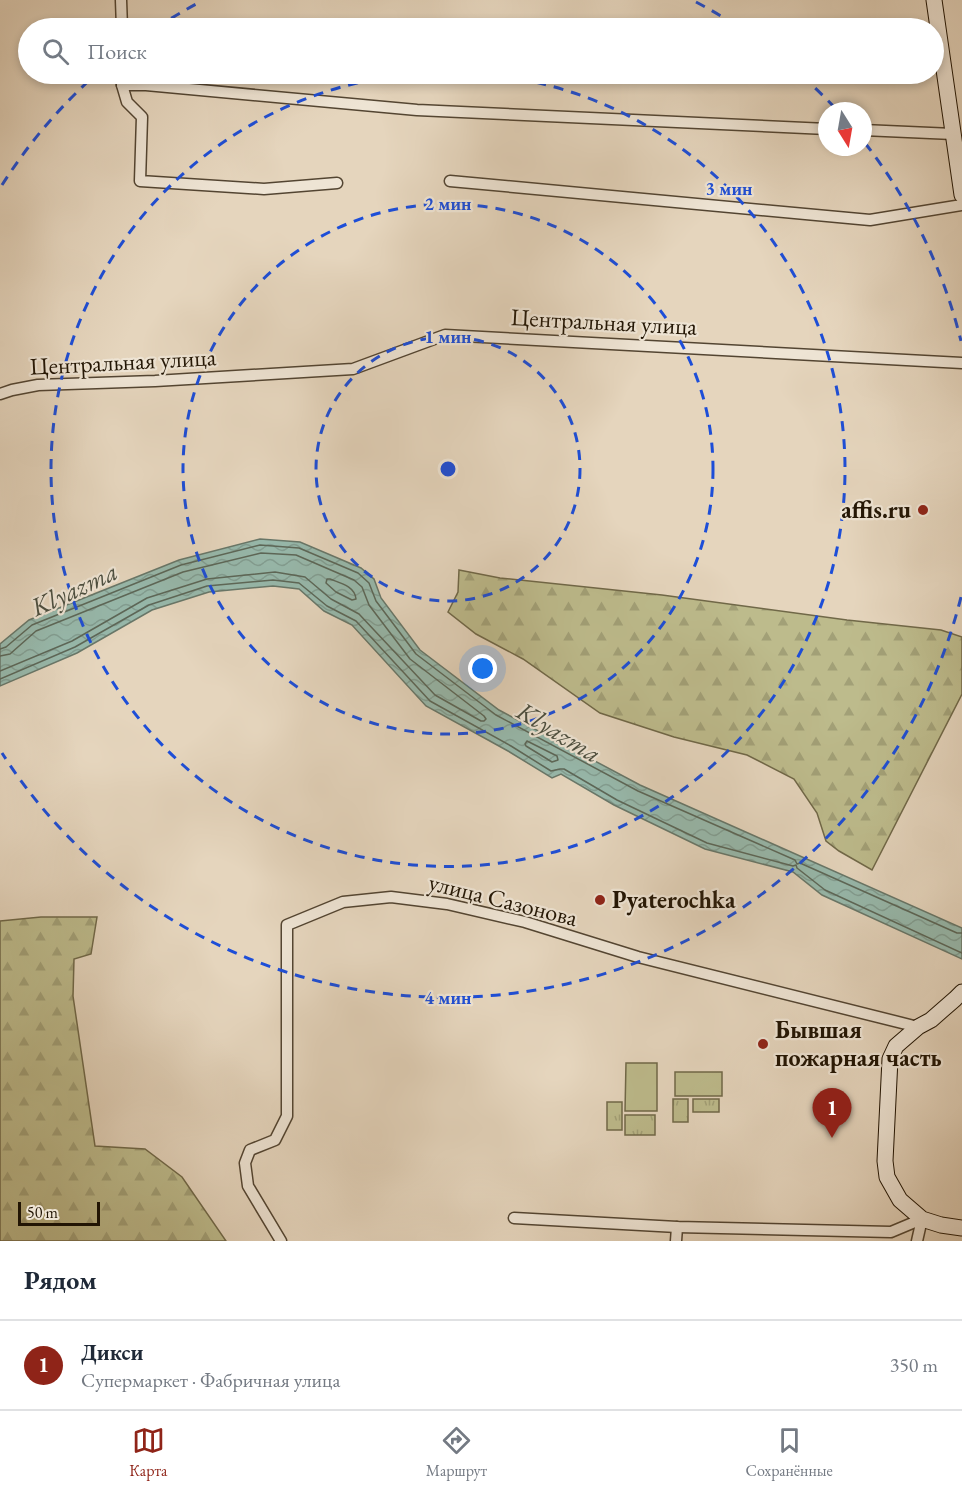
<!DOCTYPE html>
<html lang="ru">
<meta charset="utf-8">
<style>
:root{--surface:#fff;--page:#f6f6f7;--text:#1f2937;--muted:#747a83;--line:#e0e1e3;--accent:#8f2418}
body{margin:0;font-family:"EB Garamond",serif;background:var(--page);color:var(--text)}
.compass{position:absolute;left:818px;top:102px;width:54px;height:54px;border-radius:50%;background:var(--surface);box-shadow:0 3px 9px #0003;rotate:169deg}
.scale{position:absolute;left:18px;bottom:15px;width:82px;box-sizing:border-box;padding-left:6px;border:3px solid #221504;border-top:0;font-size:16px;line-height:21px;white-space:nowrap;color:#221504;-webkit-text-stroke:4px #eee4d4;paint-order:stroke}
.you{position:absolute;left:483px;top:669px;width:21px;height:21px;margin:-15px;border:4px solid #fff;border-radius:50%;background:#1a73e8;box-shadow:0 0 0 9px #1a73e833}
.badge{display:grid;place-items:center;width:39px;height:39px;border-radius:50%;background:var(--accent);color:#fff;font-size:20px;font-weight:700}
.pin{position:absolute;translate:-50% -50px;filter:drop-shadow(0 2px 3px #0008)}
.pin::after{content:'';position:absolute;top:32px;width:21px;height:18px;background:inherit;clip-path:polygon(0 0,100% 0,50% 100%)}
.list{margin:0;padding:0;list-style:none}
h2{display:flex;justify-content:space-between;align-items:center;height:78px;margin:0;padding:0 24px;font-size:26px}
h2 small{font-size:20px;font-weight:400;color:var(--muted)}
.list li{display:grid;grid-template-columns:39px 1fr auto;gap:18px;align-items:center;box-sizing:border-box;height:90px;padding:0 24px;border-top:2px solid var(--line)}
.list b{display:block;font-size:22px;white-space:nowrap}
.list p{margin:0;font-size:20px;white-space:nowrap;color:var(--muted)}
.list em{font-size:20px;font-style:normal;color:var(--muted)}
.icon{flex:none;width:33px;height:33px;fill:none;stroke:currentColor;stroke-width:2;stroke-linecap:round;stroke-linejoin:round}
.map{position:relative;flex:none;width:962px;height:1241px;overflow:hidden}
.search{position:absolute;background:var(--surface);box-shadow:0 3px 9px #0003;left:18px;right:18px;top:18px;height:66px;display:flex;align-items:center;gap:15px;box-sizing:border-box;padding:0 21px;border-radius:33px;color:var(--muted);font-size:22px}
.sheet{height:168px;background:var(--surface)}
nav{display:flex;justify-content:space-around;align-items:center;box-sizing:border-box;height:84px;border-top:2px solid var(--line);background:var(--surface);font-size:16px;color:var(--muted)}
nav a{display:grid;justify-items:center;gap:3px}
nav .on{color:var(--accent)}
.map>svg:first-child{display:block}
.forest{fill:url(#forest-firs);stroke:#706848;stroke-width:1.5}
.park{fill:url(#park-tufts);stroke:#706848;stroke-width:1.5}
.pitch{fill:#bdbb8c;stroke:#706848;stroke-width:1.5}
.water{fill:url(#water-waves);stroke:#687769;stroke-width:1.5}
.lines{fill:none;stroke-linecap:round;stroke-linejoin:round}
.shore{stroke:#5c6758;stroke-width:1.5}
.street-casing{stroke:#534532;stroke-width:13}
.secondary-casing{stroke:#221504;stroke-width:17}
.street{stroke:#eee4d4;stroke-width:10}
.secondary{stroke:#eee4d4;stroke-width:15}
.ring{fill:none;stroke:#1d4ed8;stroke-width:3;stroke-dasharray:10 8}
.poi-dot{fill:#8f2418;stroke:#eee4d4;stroke-width:2}
.labels{text-anchor:middle;stroke-width:4.5;stroke-linejoin:round;paint-order:stroke}
.street-label{font-size:24px;fill:#221504;stroke:#eee4d4}
.poi-label{font-size:24px;font-weight:bold;fill:#221504;stroke:#eee4d4;text-anchor:start}
.water-label{font-size:26px;font-style:italic;fill:#4b4e3f;stroke:#eee4d4}
.centre{fill:#1d4ed8;stroke:#eee4d4;stroke-width:3}
.ring-label{font-size:18px;text-anchor:middle;font-weight:bold;fill:#1d4ed8;stroke:#eee4d4;stroke-width:4.5;stroke-linejoin:round;paint-order:stroke}
</style>
<div class="map">
<svg width="962" height="1241" viewBox="0 0 962 1241">
<defs>
<pattern id="forest-firs" width="22" height="20" patternUnits="userSpaceOnUse" patternTransform="scale(1.5)"><rect width="22" height="20" fill="#bdbb8c"/><path d="M5 1l3.5 6h-7zM16 11l3.5 6h-7z" fill="#a2a077"/></pattern>
<pattern id="park-tufts" width="24" height="20" patternUnits="userSpaceOnUse" patternTransform="scale(1.5)"><rect width="24" height="20" fill="#bdbb8c"/><path d="M3 7l-1-3M5 7V3M7 7l1-3M15 17l-1-3M17 17v-4M19 17l1-3" fill="none" stroke="#a2a077"/></pattern>
<pattern id="water-waves" width="16" height="10" patternUnits="userSpaceOnUse" patternTransform="scale(1.5)"><rect width="16" height="10" fill="#97b9ac"/><path d="M0 5q4-4 8 0t8 0" fill="none" stroke="#829e92"/></pattern>
</defs>
<rect width="100%" height="100%" fill="#e5d5bd"/>
<filter id="stains"><feTurbulence type="fractalNoise" baseFrequency=".00333" numOctaves="4"/><feColorMatrix values="0 0 0 0 .2 0 0 0 0 .09 0 0 0 0 .02 0 0 0 .5 -.17"/></filter>
<radialGradient id="worn" r=".72"><stop offset=".6" stop-color="#630" stop-opacity="0"/><stop offset="1" stop-color="#630" stop-opacity=".3"/></radialGradient>
<!-- forest -->
<g class="forest">
<path d="M459 570 500 578 662 595 847 620 941 630 962 637V694L872 870 839 851 826 841 817 813 794 779 747 755 674 737 600 713 523 659 476 634 448 612 458 592Z"/>
<path d="M41 917H97L91 954 74 959 73 996 95 1146 145 1149 182 1177 226 1241H0V921Z"/>
</g>
<!-- park -->
<g class="park">
<rect x="673" y="1099" width="15" height="23"/>
<rect x="693" y="1099" width="26" height="13"/>
<rect x="607" y="1102" width="15" height="28"/>
<rect x="625" y="1115" width="30" height="20"/>
</g>
<!-- pitch -->
<g class="pitch">
<path d="M626 1063H657V1111H625Z"/>
<rect x="675" y="1072" width="47" height="24"/>
</g>
<!-- water -->
<path class="water" d="M260 539 300 542 361 568 374 579 381 598 420 650 499 710 640 785 962 928V959L822 895 793 872 705 849 614 805 561 774 552 778 508 751 426 706 352 625 324 611 299 589 273 586 209 592 152 610 77 653 0 686V644L29 620 179 560Z"/>
<g class="lines">
<!-- shore -->
<g class="shore">
<path d="M327 579H330C340 583 355 586 356 599L352 600 336 592 326 583Z"/>
<path d="M0 649 6 647 32 625 181 565 260 545 299 548 358 573 369 583 376 601 416 654 496 715 638 791 795 860 797 864 800 863 957 933H962"/>
<path d="M0 656 10 654 36 631 183 572 261 553 296 555 354 580 362 587 369 605 410 659 484 716 486 719 484 721H481L435 695 359 614 331 599 305 577 275 572 207 579 147 598 72 641 0 671"/>
<path d="M0 679 75 647 149 605 207 586 273 580 299 583 327 606 356 621 430 701 511 746 551 771 560 769H564L617 800 707 843 793 866 796 865 797 868 825 890 962 953"/>
<path d="M527 741 557 756 558 760 552 762 526 746 525 744Z"/>
</g>
<defs>
<g id="street">
<path d="M121 0 122 28"/>
<path d="M122 74V85L127 102 142 117 140 181 264 189 337 183"/>
<path d="M122 85H146L417 110 827 129"/>
<path d="M863 130 953 134"/>
<path d="M450 181 870 220 962 205"/>
<path d="M0 394 12 390 38 385 155 381 353 369 445 335 962 363"/>
<path d="M514 1218 677 1227 891 1232 922 1219"/>
<path d="M281 1241 248 1186 245 1163 250 1150 275 1140 287 1116V925L343 902 391 897 447 904 525 922 638 957 918 1027"/>
<path d="M676 1241 677 1227"/>
<path d="M917 1241 922 1219"/>
</g>
<g id="secondary">
<path d="M934 0 962 195"/>
<path d="M962 992 955 999 931 1020 918 1027 896 1046 890 1059 885 1161 887 1177 900 1200 922 1219 941 1225 962 1228"/>
</g>
</defs>
<!-- street casing -->
<use href="#street" class="street-casing"/>
<!-- secondary casing -->
<use href="#secondary" class="secondary-casing"/>
<!-- street -->
<use href="#street" class="street"/>
<!-- secondary -->
<use href="#secondary" class="secondary"/>
</g>
<!-- distance rings -->
<g class="ring">
<circle cx="448" cy="469" r="132"/>
<circle cx="448" cy="469" r="265"/>
<path d="M483 74A397 397 0 1 1 413 74"/>
<path d="M961 597A529 529 0 0 1 2 753M2 185A529 529 0 0 1 94 76M156 28A529 529 0 0 1 200 2M696 2A529 529 0 0 1 740 28M802 76A529 529 0 0 1 835 108M865 143A529 529 0 0 1 961 341"/>
</g>
<!-- markers -->
<g class="poi-dot">
<circle cx="923" cy="510" r="6"/>
<circle cx="600" cy="900" r="6"/>
<circle cx="763" cy="1044" r="6"/>
</g>
<g class="labels">
<!-- street labels -->
<g class="street-label">
<text transform="translate(604 322) rotate(3)" y="8">Центральная улица</text>
<text transform="translate(123 362) rotate(-3)" y="8">Центральная улица</text>
<text transform="translate(503 900) rotate(14)" y="8">улица Сазонова</text>
</g>
<!-- poi labels -->
<g class="poi-label">
<text x="911" y="518" text-anchor="end">affis.ru</text>
<text x="612" y="908">Pyaterochka</text>
<text x="775" y="1038">Бывшая<tspan x="775" dy="28">пожарная часть</tspan></text>
</g>
<!-- water labels -->
<g class="water-label">
<text transform="translate(74 589) rotate(-25)" y="9">Klyazma</text>
<text transform="translate(559 732) rotate(31)" y="9">Klyazma</text>
</g>
</g>
<circle cx="448" cy="469" r="9" class="centre"/>
<g class="ring-label">
<text x="729" y="195">3 мин</text>
<text x="448" y="210">2 мин</text>
<text x="448" y="343">1 мин</text>
<text x="448" y="1004">4 мин</text>
</g>
<rect width="100%" height="100%" filter="url(#stains)"/>
<rect width="100%" height="100%" fill="url(#worn)"/>
</svg>
<svg class="compass" viewBox="-18 -18 36 36"><path d="M0-13l5 13h-10z" fill="#e53935"/><path d="M0 13l5-13h-10z" fill="#747a83"/></svg>
<div class="scale">50 m</div>
<div class="you"></div>
<div class="pin badge" style="left:832px;top:1138px">1</div>
<div class="search"><svg class="icon" aria-label="search" viewBox="0 0 24 24"><circle cx="10" cy="10" r="6"/><path d="M15 15l6 6"/></svg>Поиск</div>
</div>
<section class="sheet">
<h2>Рядом<small></small></h2>
<ul class="list">
<li><span class="badge">1</span><div><b>Дикси</b><p>Супермаркет · Фабричная улица</p></div><em>350 m</em></li>
</ul>
</section>
<nav>
<a class="on"><svg class="icon" aria-label="map" viewBox="0 0 24 24"><path d="M3 6l6-2 6 2 6-2v14l-6 2-6-2-6 2zM9 4v14M15 6v14"/></svg>Карта</a>
<a><svg class="icon" aria-label="directions" viewBox="0 0 24 24"><path d="M12 3l9 9-9 9-9-9zM9 14v-3h6M13 9l2 2-2 2"/></svg>Маршрут</a>
<a><svg class="icon" aria-label="saved" viewBox="0 0 24 24"><path d="M7 4h10v16l-5-4-5 4z"/></svg>Сохранённые</a>
</nav>
